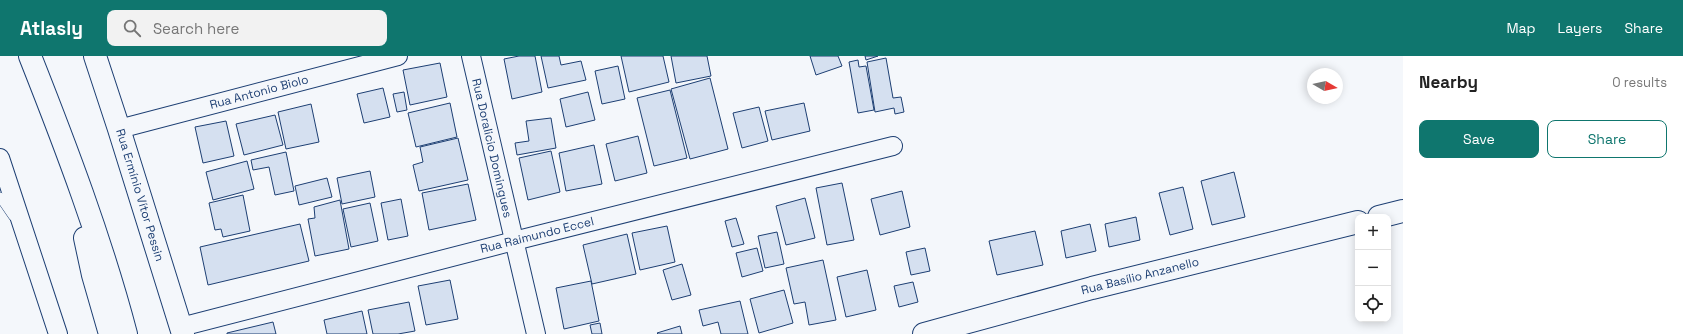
<!DOCTYPE html>
<meta charset="utf-8">
<style>
:root{--surface:#fff;--page:#f2f2f2;--text:#222;--muted:#767676;--line:#e0e0e0;--accent:#0f766e}
body{margin:0;font-family:"Space Grotesk",sans-serif;background:var(--page);color:var(--text)}
.controls{position:absolute;right:12px;bottom:12px;display:grid;overflow:hidden;border-radius:8px;box-shadow:0 2px 10px #0003}
.controls button{width:36px;height:36px;display:grid;place-items:center;padding:0;border:0;border-bottom:1px solid var(--line);background:var(--surface);color:var(--text);font:20px sans-serif}
.compass{position:absolute;left:1307px;top:12px;width:36px;height:36px;border-radius:50%;background:var(--surface);box-shadow:0 2px 10px #0003;rotate:99deg}
.list{margin:0;padding:0;list-style:none}
h2{display:flex;justify-content:space-between;align-items:center;height:52px;margin:0;padding:0 16px;font-size:17px}
h2 small{font-size:13px;font-weight:400;color:var(--muted)}
.actions{display:flex;gap:8px;padding:12px 16px}
.actions a{flex:1;padding:9px 0;border:1px solid var(--accent);border-radius:8px;text-align:center;font-size:14px;color:var(--accent)}
.actions .main{background:var(--accent);color:#fff}
.icon{flex:none;width:22px;height:22px;fill:none;stroke:currentColor;stroke-width:2;stroke-linecap:round;stroke-linejoin:round}
.map{position:relative;flex:none;width:1403px;height:278px;overflow:hidden}
header{display:flex;align-items:center;gap:24px;box-sizing:border-box;height:56px;padding:0 20px;background:var(--accent);color:#fff}
header strong{font-size:19px}
nav{display:flex;gap:22px;margin-inline-start:auto;font-size:14px}
.search{width:280px;height:36px;background:var(--page);display:flex;align-items:center;gap:10px;box-sizing:border-box;padding:0 14px;border-radius:8px;color:var(--muted);font-size:15px}
main{display:flex}
aside{flex:1;background:var(--surface)}
.map>svg:first-child{display:block}
.building{fill:#d5e0f0;stroke:#1d3f73}
.lines{fill:none;stroke-linecap:round;stroke-linejoin:round}
.lane-casing{stroke:#1d3f73;stroke-width:10}
.street-casing{stroke:#1d3f73;stroke-width:20}
.secondary-casing{stroke:#1d3f73;stroke-width:24}
.highway-casing{stroke:#1d3f73;stroke-width:24}
.lane{stroke:#f4f7fb;stroke-width:9}
.street{stroke:#f4f7fb;stroke-width:18}
.secondary{stroke:#f4f7fb;stroke-width:22}
.highway{stroke:#f4f7fb;stroke-width:22}
.labels{text-anchor:middle;stroke-width:3;stroke-linejoin:round;paint-order:stroke}
.street-label{font-size:12px;fill:#1d3f73;stroke:#f4f7fb}
</style>
<header>
<strong>Atlasly</strong>
<div class="search"><svg class="icon" aria-label="search" viewBox="0 0 24 24"><circle cx="10" cy="10" r="6"/><path d="M15 15l6 6"/></svg>Search here</div>
<nav><a>Map</a><a>Layers</a><a>Share</a></nav>
</header>
<main>
<div class="map">
<svg width="1403" height="278" viewBox="0 0 1403 278">
<rect width="100%" height="100%" fill="#f4f7fb"/>
<!-- building -->
<g class="building">
<path d="M519 0H535L542 36 512 43 504 3Z"/>
<path d="M541 0H559L561 9 581 5 586 24 548 32Z"/>
<path d="M621 0H663L669 26 629 36Z"/>
<path d="M671 0H707L711 20 676 27Z"/>
<path d="M810 0H838L842 10 816 19Z"/>
<path d="M865 0H878L866 4Z"/>
<path d="M886 2 893 42 901 41 904 56 895 58 894 52 875 56 867 6Z"/>
<path d="M858 4 859 11 866 10 874 54 858 57 849 6Z"/>
<path d="M440 7 447 41 410 49 403 14Z"/>
<path d="M618 10 625 43 602 48 595 15Z"/>
<path d="M710 22 728 93 690 103 671 33Z"/>
<path d="M383 32 390 61 364 67 357 38Z"/>
<path d="M670 34 687 102 654 110 637 42Z"/>
<path d="M404 36 407 54 397 56 393 38Z"/>
<path d="M588 36 595 64 566 71 560 43Z"/>
<path d="M450 47 457 81 416 91 408 57Z"/>
<path d="M804 47 810 75 772 84 765 55Z"/>
<path d="M311 48 319 86 286 93 278 56Z"/>
<path d="M759 51 768 85 742 92 733 57Z"/>
<path d="M275 59 283 89 244 99 236 68Z"/>
<path d="M551 62 556 92 517 99 515 87 529 85 526 65Z"/>
<path d="M226 65 234 100 203 107 195 71Z"/>
<path d="M638 80 647 117 615 125 606 88Z"/>
<path d="M458 82 468 124 419 135 413 109 423 106 420 91Z"/>
<path d="M594 89 602 128 566 135 559 97Z"/>
<path d="M551 95 560 136 528 144 519 102Z"/>
<path d="M286 96 294 135 275 139 269 111 253 114 251 104Z"/>
<path d="M247 105 254 133 213 144 206 116Z"/>
<path d="M370 115 375 141 342 148 337 122Z"/>
<path d="M1234 116 1245 161 1212 169 1201 125Z"/>
<path d="M327 122 332 141 299 149 295 130Z"/>
<path d="M842 127 854 184 827 189 816 132Z"/>
<path d="M468 128 476 164 429 174 422 137Z"/>
<path d="M1183 131 1193 173 1170 179 1159 137Z"/>
<path d="M902 135 910 171 880 179 871 143Z"/>
<path d="M243 139 250 175 223 181 221 173 215 174 209 147Z"/>
<path d="M805 142 815 182 786 189 776 150Z"/>
<path d="M401 143 408 180 388 184 381 147Z"/>
<path d="M340 144 349 193 315 200 308 163 315 162 314 151Z"/>
<path d="M370 147 378 185 351 191 343 153Z"/>
<path d="M1136 161 1140 184 1109 191 1105 168Z"/>
<path d="M736 162 744 188 732 191 725 165Z"/>
<path d="M300 168 309 205 208 229 200 191Z"/>
<path d="M1090 168 1096 195 1066 202 1061 175Z"/>
<path d="M667 170 675 206 640 214 632 177Z"/>
<path d="M1035 175 1043 209 997 219 989 185Z"/>
<path d="M777 176 784 208 765 212 758 180Z"/>
<path d="M627 178 636 218 592 228 583 189Z"/>
<path d="M757 192 763 215 742 221 736 197Z"/>
<path d="M925 192 930 215 911 219 906 196Z"/>
<path d="M823 204 836 264 809 269 805 246 794 248 786 212Z"/>
<path d="M682 208 691 239 672 244 663 214Z"/>
<path d="M867 214 876 254 846 261 837 221Z"/>
<path d="M450 224 458 263 426 269 418 230Z"/>
<path d="M591 225 599 265 564 273 556 232Z"/>
<path d="M913 226 918 246 899 251 894 230Z"/>
<path d="M784 234 793 267 759 277 750 243Z"/>
<path d="M740 245 748 278H721L718 266 703 270 699 254Z"/>
<path d="M409 246 415 275 398 278H373L368 254Z"/>
<path d="M362 255 367 278H327L324 264Z"/>
<path d="M273 266 276 278H227V277Z"/>
<path d="M600 267 602 278H592L590 269Z"/>
<path d="M680 270 682 278H658L657 277Z"/>
</g>
<g class="lines">
<defs>
<path id="lane" d="M0 141 13 160"/>
<g id="street">
<path d="M471 0 536 278"/>
<path d="M119 73 398 0"/>
<path d="M0 102 58 278"/>
<path d="M181 271 514 185 893 90"/>
</g>
<g id="secondary">
<path d="M95 0 119 73 183 278"/>
<path d="M1379 161 1403 155"/>
<path d="M924 278 1092 232 1358 166"/>
</g>
<g id="highway">
<path d="M30 0C66 91 101 183 126 278"/>
<path d="M85 182 93 219 110 278"/>
</g>
</defs>
<!-- lane casing -->
<use href="#lane" class="lane-casing"/>
<!-- street casing -->
<use href="#street" class="street-casing"/>
<!-- secondary casing -->
<use href="#secondary" class="secondary-casing"/>
<!-- highway casing -->
<use href="#highway" class="highway-casing"/>
<!-- lane -->
<use href="#lane" class="lane"/>
<!-- street -->
<use href="#street" class="street"/>
<!-- secondary -->
<use href="#secondary" class="secondary"/>
<!-- highway -->
<use href="#highway" class="highway"/>
</g>
<g class="labels">
<!-- street labels -->
<g class="street-label">
<text transform="translate(259 36) rotate(-15)" y="4">Rua Antonio Biolo</text>
<text transform="translate(492 92) rotate(77)" y="4">Rua Doralicio Domingues</text>
<text transform="translate(140 139) rotate(73)" y="4">Rua Ermínio Vítor Pessin</text>
<text transform="translate(537 179) rotate(-14)" y="4">Rua Raimundo Eccel</text>
<text transform="translate(1140 220) rotate(-14)" y="4">Rua Basílio Anzanello</text>
</g>
</g>
</svg>
<div class="controls">
<button>+</button>
<button>−</button>
<button><svg class="icon" aria-label="locate" viewBox="0 0 24 24"><circle cx="12" cy="12" r="6"/><path d="M12 2v4M12 18v4M2 12h4M18 12h4"/></svg></button>
</div>
<svg class="compass" viewBox="-18 -18 36 36"><path d="M0-13l5 13h-10z" fill="#e53935"/><path d="M0 13l5-13h-10z" fill="#767676"/></svg>
</div>
<aside>
<h2>Nearby<small>0 results</small></h2>
<ul class="list">
</ul>
<div class="actions"><a class="main">Save</a><a>Share</a></div>
</aside>
</main>
